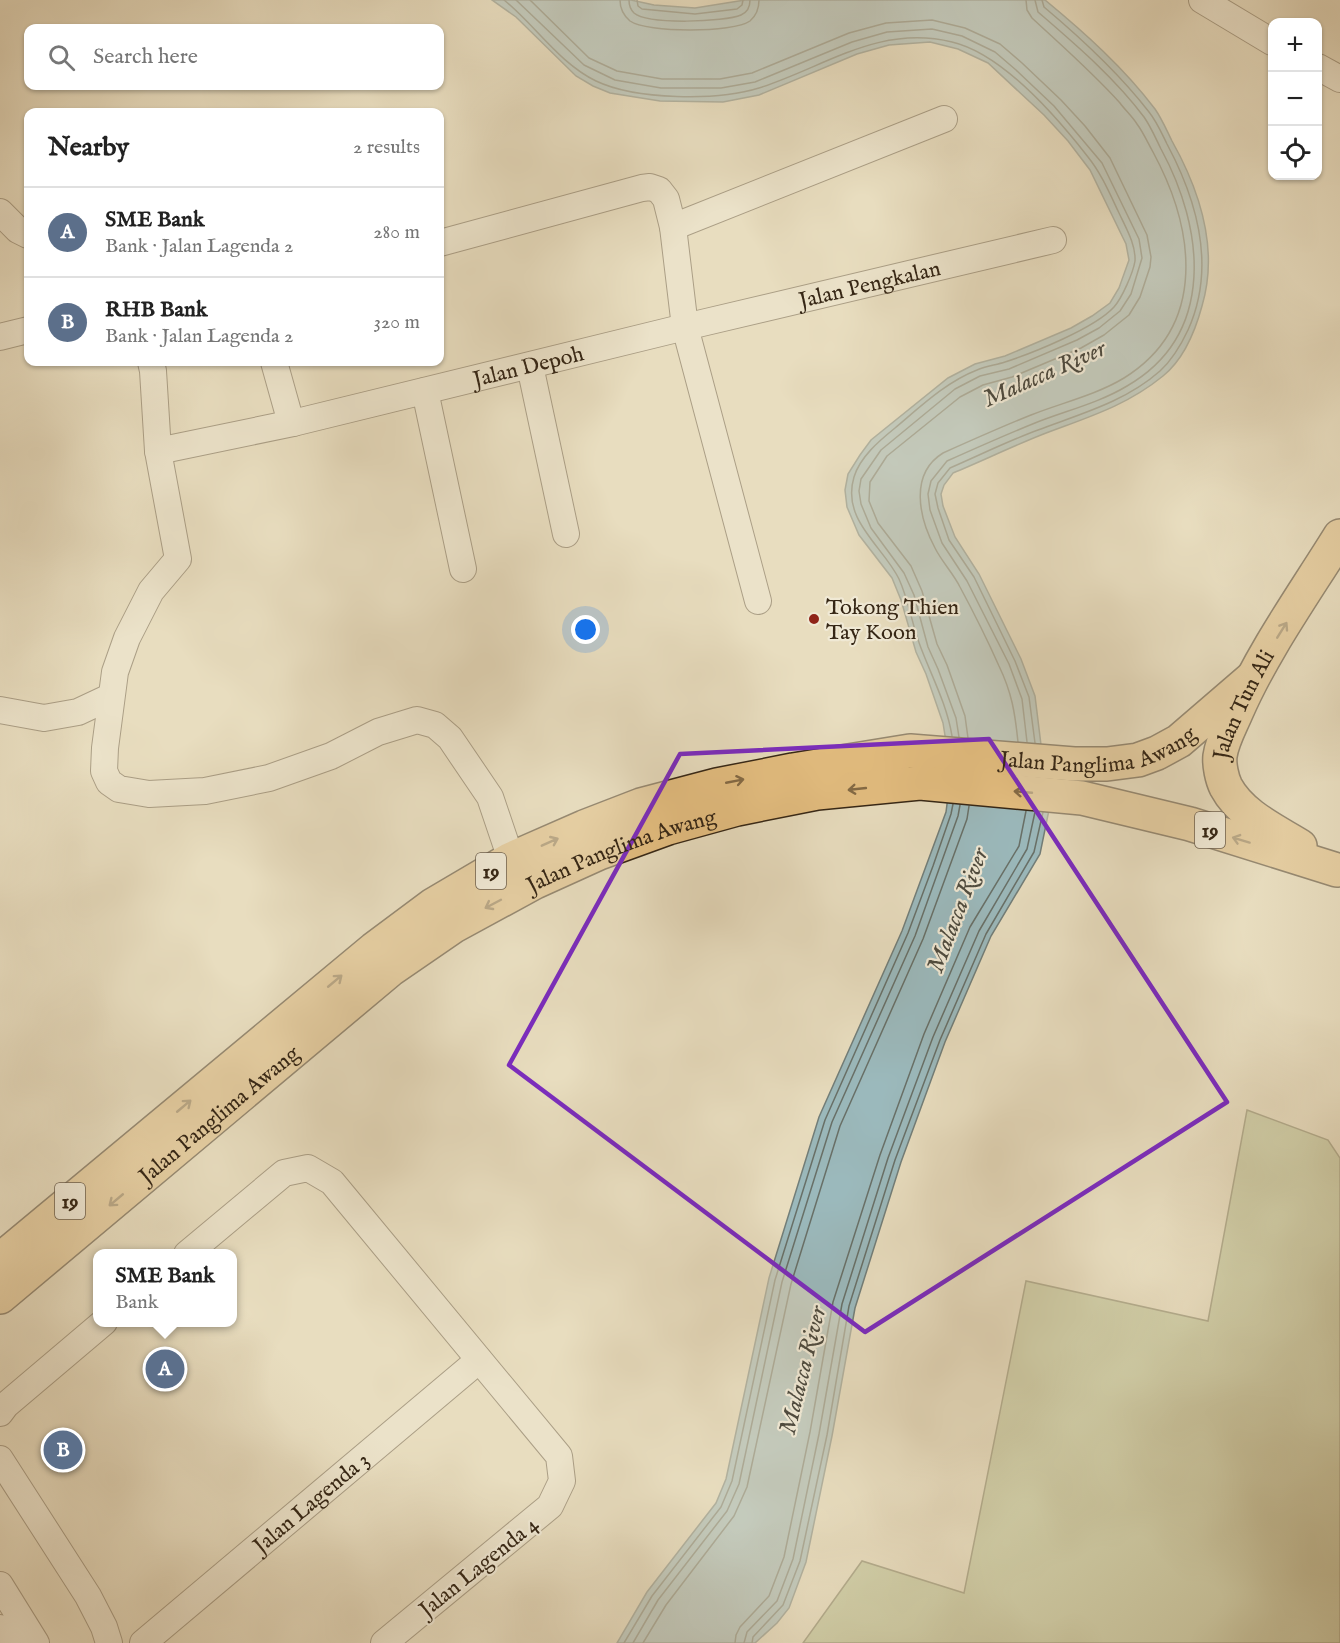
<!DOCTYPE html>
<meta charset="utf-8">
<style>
:root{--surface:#fff;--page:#f2f2f2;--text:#222;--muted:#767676;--line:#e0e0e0;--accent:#ea580c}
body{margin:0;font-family:"IM FELL English",serif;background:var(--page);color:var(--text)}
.controls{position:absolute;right:18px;top:18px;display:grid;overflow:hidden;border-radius:12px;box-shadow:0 2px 4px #0004}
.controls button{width:54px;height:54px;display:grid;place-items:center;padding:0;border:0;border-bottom:2px solid var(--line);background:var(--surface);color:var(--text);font:30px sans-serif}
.you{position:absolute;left:586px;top:630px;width:21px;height:21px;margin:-15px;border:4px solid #fff;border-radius:50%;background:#1a73e8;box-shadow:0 0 0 9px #1a73e833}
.badge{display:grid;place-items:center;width:39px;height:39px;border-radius:50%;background:var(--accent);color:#fff;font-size:20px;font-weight:700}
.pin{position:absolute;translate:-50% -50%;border:3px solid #fff;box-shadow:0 2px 6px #0006}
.popup{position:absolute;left:93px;top:1249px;width:144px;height:78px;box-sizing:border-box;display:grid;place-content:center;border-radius:12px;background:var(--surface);filter:drop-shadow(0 2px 4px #0005);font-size:20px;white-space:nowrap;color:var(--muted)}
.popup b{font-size:22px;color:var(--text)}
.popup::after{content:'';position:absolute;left:50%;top:100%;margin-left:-12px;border:12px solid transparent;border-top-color:var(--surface)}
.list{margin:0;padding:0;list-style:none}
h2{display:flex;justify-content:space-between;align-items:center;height:78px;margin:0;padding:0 24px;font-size:26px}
h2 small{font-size:20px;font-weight:400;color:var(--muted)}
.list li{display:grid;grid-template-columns:39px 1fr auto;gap:18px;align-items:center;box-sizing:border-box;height:90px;padding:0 24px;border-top:2px solid var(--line)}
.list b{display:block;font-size:22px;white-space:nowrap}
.list p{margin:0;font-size:20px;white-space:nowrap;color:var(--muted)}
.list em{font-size:20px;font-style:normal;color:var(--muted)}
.icon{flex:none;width:33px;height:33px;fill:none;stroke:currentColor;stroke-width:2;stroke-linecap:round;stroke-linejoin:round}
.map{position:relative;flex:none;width:1340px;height:1643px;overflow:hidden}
.search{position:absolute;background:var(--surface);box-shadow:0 2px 4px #0004;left:24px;top:24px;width:420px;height:66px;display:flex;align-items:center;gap:15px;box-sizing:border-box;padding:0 21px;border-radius:12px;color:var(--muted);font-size:22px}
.panel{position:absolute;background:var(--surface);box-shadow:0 2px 4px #0004;left:24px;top:108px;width:420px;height:258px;border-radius:12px}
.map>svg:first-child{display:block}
.green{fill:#b8c090;stroke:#767352;stroke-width:1.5}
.water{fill:#9bb9bc;stroke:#727e79;stroke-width:1.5}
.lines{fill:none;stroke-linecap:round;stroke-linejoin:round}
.shore{stroke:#687068;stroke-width:1.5}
.minor-casing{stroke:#625440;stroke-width:28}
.major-casing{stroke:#352615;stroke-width:36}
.minor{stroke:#f0e9d5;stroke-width:26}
.major{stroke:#e4be80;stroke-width:33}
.oneway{stroke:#846a45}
.marked{fill:none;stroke:#7b2cbf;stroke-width:4.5;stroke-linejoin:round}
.poi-dot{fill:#8f2418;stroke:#f0e9d5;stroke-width:2}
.labels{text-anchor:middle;stroke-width:4.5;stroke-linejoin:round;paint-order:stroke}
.shield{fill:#f0e9d5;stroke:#6d604f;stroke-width:1.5}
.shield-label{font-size:21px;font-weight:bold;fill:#352615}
.street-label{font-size:22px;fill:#352615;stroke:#f0e9d5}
.poi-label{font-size:22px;fill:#352615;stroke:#f0e9d5;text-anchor:start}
.water-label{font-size:24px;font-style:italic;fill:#4e4b3f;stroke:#f0e9d5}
</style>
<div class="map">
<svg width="1340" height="1643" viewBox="0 0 1340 1643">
<rect width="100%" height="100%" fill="#e8ddbf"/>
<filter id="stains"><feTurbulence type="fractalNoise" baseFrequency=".00333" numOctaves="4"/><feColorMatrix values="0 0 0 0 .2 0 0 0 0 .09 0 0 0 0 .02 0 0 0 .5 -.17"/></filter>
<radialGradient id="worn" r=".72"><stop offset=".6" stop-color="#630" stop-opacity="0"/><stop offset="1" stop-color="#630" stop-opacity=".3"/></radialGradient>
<!-- green -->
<path class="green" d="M1247 1110 1328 1140 1340 1158V1643H803L862 1561 964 1593 1026 1281 1208 1321Z"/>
<!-- water -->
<path class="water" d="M492 0H631L654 5 695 8 745 0H1045C1085 33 1124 68 1155 109 1162 119 1167 131 1172 141 1200 191 1219 249 1202 306 1195 332 1184 359 1163 376 1125 407 1085 418 1041 435 1011 447 982 461 953 473L944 485 941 494 943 506 955 537 979 574 1021 659 1035 696 1049 810 1040 854 991 936 945 1042 901 1162 855 1308 832 1436 806 1562 789 1608 777 1623 755 1643H617L647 1592 716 1503 726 1479 769 1278 819 1117 902 931 946 812 951 773 943 723 926 674 916 652 901 600 892 578 859 535 847 507 845 490 848 474 860 455 871 440 948 378 975 364 1005 356 1071 328 1092 316 1110 303 1119 288 1129 260 1126 244 1090 170 1068 141 1044 115 988 63 958 49 930 42 889 45 857 54 759 95 723 102 660 101 610 93 593 86 576 76 516 17Z"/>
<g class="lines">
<!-- shore -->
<g class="shore">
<path d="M504 0C535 25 559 63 596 81 636 100 717 101 759 88 825 67 879 24 952 42 1003 54 1056 116 1088 157 1101 173 1110 194 1119 213 1126 228 1136 245 1135 261 1133 273 1122 298 1114 307 1095 328 1033 353 1005 362 996 365 986 366 977 370 946 382 920 407 895 428 879 441 860 457 854 477 841 520 883 546 899 579 909 601 912 625 921 648 932 677 947 705 952 736"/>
<path d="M516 0 584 65 615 80 661 88H721L755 82 852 42 887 32 932 29 962 36 995 52 1016 70 1054 106 1102 163 1139 239 1142 258 1131 294 1120 311 1099 328 1077 340 1009 369 980 376 955 389 881 450 861 479 859 491 861 504 871 528 904 573 914 595 928 647 938 669 956 718 959 737"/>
<path d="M530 0 589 58 617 71 662 79H720L752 73 849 33 886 23 932 20 965 28 1000 44 1022 63 1061 100 1085 126 1110 158 1147 235 1151 257 1150 267 1140 297 1129 315 1104 335 1081 348 1012 377 983 385 960 397 887 456 870 482 869 501 878 523 911 566 922 591 937 644 947 665 965 716 968 738"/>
<path d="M620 0C620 8 623 15 630 21 647 33 733 33 750 21 757 15 759 8 759 0"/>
<path d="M629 0C629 5 630 9 634 13 648 25 725 22 741 15 748 12 750 7 750 0"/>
<path d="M637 0 638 6 642 9 695 14 737 9 742 5 743 0"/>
<path d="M1018 742C1015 713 1012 693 999 666 987 639 974 613 960 587 953 573 942 562 935 548 919 518 909 474 943 453 972 440 1001 427 1031 415 1061 403 1096 395 1124 378 1209 325 1194 228 1153 152 1148 143 1143 132 1137 124 1132 116 1125 110 1120 103 1092 72 1062 46 1032 18L1027 10 1026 0"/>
<path d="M1027 742 1022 699 1009 664 967 581 942 543 930 510 928 494 931 481 947 461C976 448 1005 435 1035 423 1065 411 1099 403 1127 386 1217 334 1204 228 1161 149 1156 139 1151 127 1144 117 1114 77 1075 44 1038 12L1035 0"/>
<path d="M1035 743 1029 697 1015 661 974 577 949 540 938 508 935 494 938 483 950 468C980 455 1008 441 1038 430 1080 414 1125 402 1160 371 1172 360 1181 345 1188 330 1216 268 1198 202 1167 144 1162 134 1157 122 1149 112 1119 73 1082 39 1044 7L1042 0"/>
<path d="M624 1643 652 1596 721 1507 732 1481 775 1280 825 1120 908 933 933 866 951 814 953 804"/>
<path d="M633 1643 658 1600 727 1511 739 1484 782 1282 832 1122 915 936 958 816 960 805"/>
<path d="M643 1643 666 1605 734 1516 747 1487 791 1284 840 1126 923 939 967 819 969 806"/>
<path d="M735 1643 736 1635 740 1627 769 1596 784 1557 810 1432 833 1302 880 1155 924 1034 970 927 1019 846 1026 811"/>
<path d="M744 1643 747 1632 777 1601 793 1559 819 1434 842 1304 888 1158 933 1037 979 931 1027 849 1035 812"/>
<path d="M752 1643 753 1637 783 1605 800 1561 827 1435 849 1306 895 1160 940 1040 986 934 1034 852 1043 812"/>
</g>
<defs>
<g id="minor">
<path d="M1202 0 1272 42"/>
<path d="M1318 67 1340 79"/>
<path d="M0 212 18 230 28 235"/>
<path d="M673 227 944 119"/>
<path d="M440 243 642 188 650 187 659 190 666 199 673 227 685 327 758 601"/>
<path d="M0 337 28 330"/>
<path d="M151 362 153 371 158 451 178 559 151 591 127 638 115 672 105 748 104 771 109 782 119 789 149 794 205 791 269 778 331 756 378 732 417 720 435 725 450 738 490 797 511 859"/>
<path id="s1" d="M274 362 288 412 293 423 685 327 1053 240"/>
<path d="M530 366 566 534"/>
<path d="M425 391 463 569"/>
<path d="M158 451 293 423"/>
<path d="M0 710 44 718 78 712 110 697"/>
<path d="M187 1254 284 1173 308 1168 332 1182 559 1456 562 1481 550 1506 384 1643"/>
<path d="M0 1413 6 1405 104 1322"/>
<path d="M0 1459 88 1596 104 1627 109 1643"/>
<path d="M0 1585 36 1643"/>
<path d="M0 1628 8 1643"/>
<path id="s2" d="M143 1643 479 1360"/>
</g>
<g id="major">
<path id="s3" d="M1300 846C1274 830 1241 815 1226 787 1222 779 1219 765 1220 756 1222 741 1230 727 1236 713 1263 651 1304 594 1340 536"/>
<path id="s4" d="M0 1260 374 949 433 905 511 859 584 827 641 805 717 785 793 770 910 751 1074 764H1107L1138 760 1157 753 1179 741 1251 679"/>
<path id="s5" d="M0 1297 390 970 454 926 535 882 599 853 668 828 737 809 817 793 920 783 1082 798 1190 824 1337 870"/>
</g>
</defs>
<!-- minor casing -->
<use href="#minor" class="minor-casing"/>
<!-- major casing -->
<use href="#major" class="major-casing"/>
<!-- minor -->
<use href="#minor" class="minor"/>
<!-- major -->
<use href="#major" class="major"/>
</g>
<!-- one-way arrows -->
<defs><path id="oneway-shaft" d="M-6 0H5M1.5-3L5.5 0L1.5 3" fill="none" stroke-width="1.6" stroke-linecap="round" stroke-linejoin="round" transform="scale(1.5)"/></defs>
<g class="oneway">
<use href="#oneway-shaft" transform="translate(1282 630) rotate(-58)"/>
<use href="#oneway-shaft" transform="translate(735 781) rotate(-11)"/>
<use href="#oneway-shaft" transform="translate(857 789) rotate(174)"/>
<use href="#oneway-shaft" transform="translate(1023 792) rotate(-175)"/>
<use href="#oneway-shaft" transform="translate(1241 840) rotate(-163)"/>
<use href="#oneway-shaft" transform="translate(550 842) rotate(-24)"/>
<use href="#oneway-shaft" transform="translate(493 904) rotate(152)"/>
<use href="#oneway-shaft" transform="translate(335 981) rotate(-40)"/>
<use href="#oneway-shaft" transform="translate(184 1106) rotate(-40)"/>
<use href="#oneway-shaft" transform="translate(116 1200) rotate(140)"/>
</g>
<!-- marked area -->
<path d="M0 0H1340V1643H0ZM989 739 1227 1102 865 1332 509 1065 680 754Z" fill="#e8ddbf" fill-opacity=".55" fill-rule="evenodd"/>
<path class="marked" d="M989 739 1227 1102 865 1332 509 1065 680 754Z"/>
<!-- markers -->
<circle class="poi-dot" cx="814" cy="619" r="6"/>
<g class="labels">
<!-- shield labels -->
<g class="shield">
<rect x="1195" y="812" width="30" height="36" rx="4.5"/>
<rect x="476" y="853" width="30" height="36" rx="4.5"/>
<rect x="55" y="1183" width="30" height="36" rx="4.5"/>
</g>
<g class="shield-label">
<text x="1210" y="837">19</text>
<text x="491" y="878">19</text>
<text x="70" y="1208">19</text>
</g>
<!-- street labels -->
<g class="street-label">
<text dy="8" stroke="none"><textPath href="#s1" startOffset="657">Jalan Pengkalan</textPath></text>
<text dy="8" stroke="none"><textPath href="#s1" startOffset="306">Jalan Depoh</textPath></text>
<text dy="8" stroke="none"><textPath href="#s3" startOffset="184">Jalan Tun Ali</textPath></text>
<text dy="8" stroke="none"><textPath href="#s4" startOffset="1257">Jalan Panglima Awang</textPath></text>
<text dy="8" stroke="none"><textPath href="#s5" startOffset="771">Jalan Panglima Awang</textPath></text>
<text dy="8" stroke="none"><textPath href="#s5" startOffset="285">Jalan Panglima Awang</textPath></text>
<text dy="8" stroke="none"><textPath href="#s2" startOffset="219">Jalan Lagenda 3</textPath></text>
<text transform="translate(478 1566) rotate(-39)" y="8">Jalan Lagenda 4</text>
</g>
<!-- poi labels -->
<g class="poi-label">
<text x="826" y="614">Tokong Thien<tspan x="826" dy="25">Tay Koon</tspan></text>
</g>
<!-- water labels -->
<g class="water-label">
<text transform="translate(1044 373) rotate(-24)" y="8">Malacca River</text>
<text transform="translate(957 910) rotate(-69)" y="8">Malacca River</text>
<text transform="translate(802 1370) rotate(-76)" y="8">Malacca River</text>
</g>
</g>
<rect width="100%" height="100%" filter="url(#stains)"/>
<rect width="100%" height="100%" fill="url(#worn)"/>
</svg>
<div class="controls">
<button>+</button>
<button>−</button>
<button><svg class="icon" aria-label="locate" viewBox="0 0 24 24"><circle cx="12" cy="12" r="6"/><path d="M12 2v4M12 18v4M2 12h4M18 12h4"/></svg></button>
</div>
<div class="you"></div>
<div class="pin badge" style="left:165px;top:1369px;background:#5c6f8a">A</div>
<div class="popup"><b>SME Bank</b>Bank</div>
<div class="pin badge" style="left:63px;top:1450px;background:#5c6f8a">B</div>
<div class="search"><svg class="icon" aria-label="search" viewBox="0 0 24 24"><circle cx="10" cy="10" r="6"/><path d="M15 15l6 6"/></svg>Search here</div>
<section class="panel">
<h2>Nearby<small>2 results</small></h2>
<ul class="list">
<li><span class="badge" style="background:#5c6f8a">A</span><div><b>SME Bank</b><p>Bank · Jalan Lagenda 2</p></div><em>280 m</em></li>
<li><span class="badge" style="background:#5c6f8a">B</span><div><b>RHB Bank</b><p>Bank · Jalan Lagenda 2</p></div><em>320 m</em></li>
</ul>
</section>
</div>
